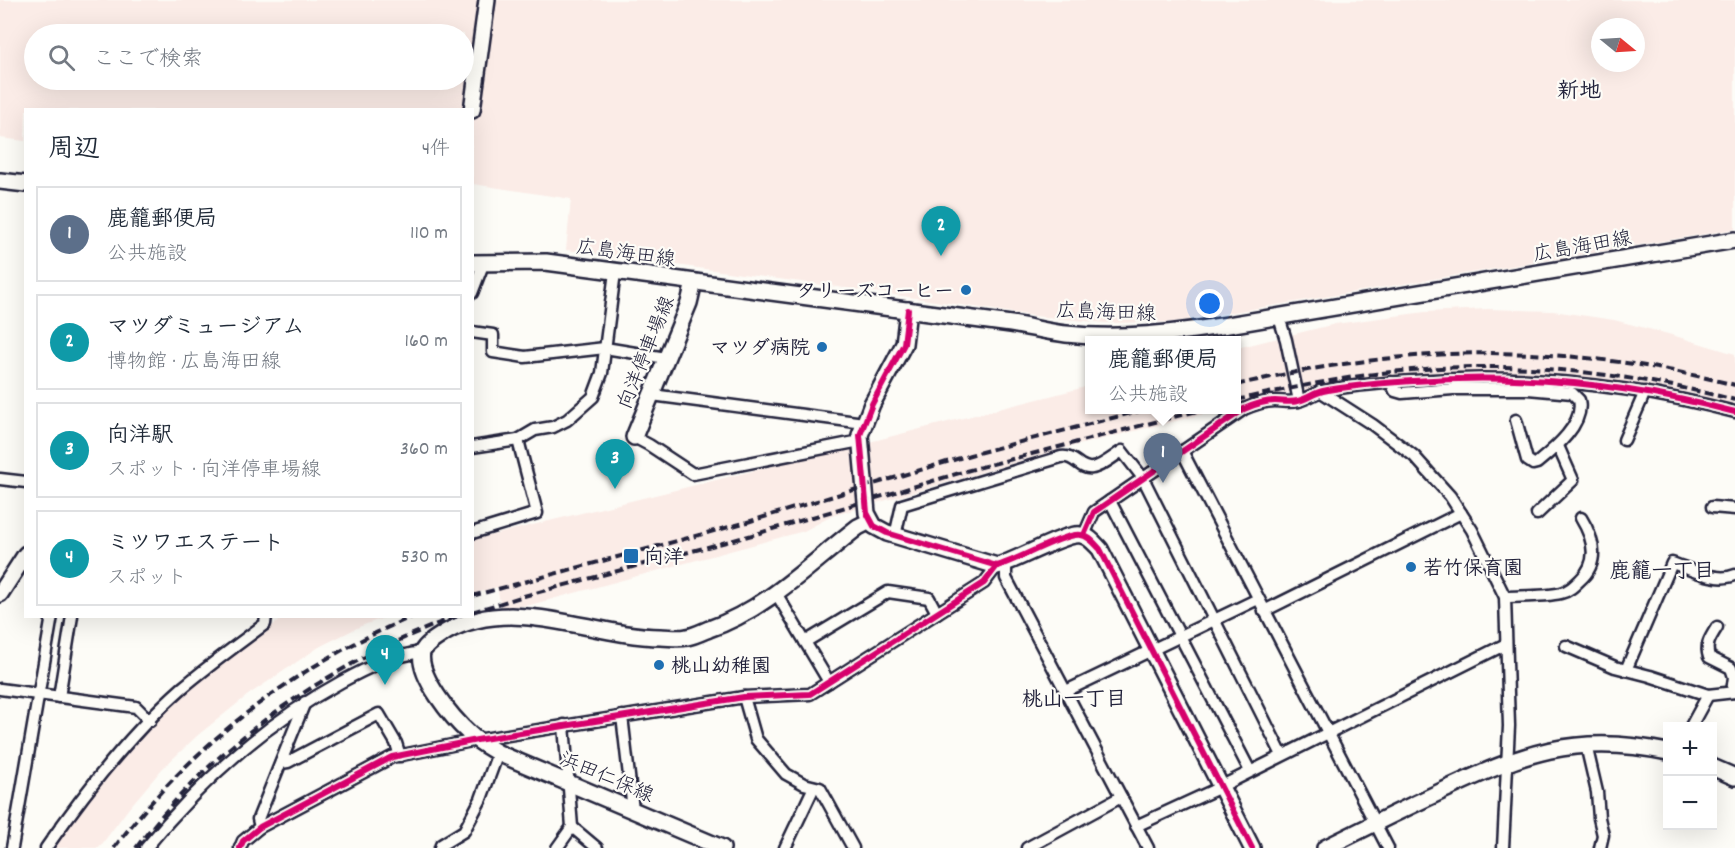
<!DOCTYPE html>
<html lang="ja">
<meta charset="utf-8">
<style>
:root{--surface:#fff;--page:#f6f6f7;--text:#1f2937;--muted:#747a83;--line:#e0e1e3;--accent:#1f6fb2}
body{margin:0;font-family:Dekko,"Klee One",sans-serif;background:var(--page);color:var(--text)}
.controls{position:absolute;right:18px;bottom:18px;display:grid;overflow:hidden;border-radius:0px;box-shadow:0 6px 24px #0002}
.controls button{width:54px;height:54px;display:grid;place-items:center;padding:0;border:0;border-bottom:2px solid var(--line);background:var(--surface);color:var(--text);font:30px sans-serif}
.compass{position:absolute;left:1591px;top:18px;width:54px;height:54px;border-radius:50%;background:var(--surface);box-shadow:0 6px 24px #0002;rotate:108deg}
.you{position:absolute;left:1210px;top:304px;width:21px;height:21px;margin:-15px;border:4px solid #fff;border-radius:50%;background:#1a73e8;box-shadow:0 0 0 9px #1a73e833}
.badge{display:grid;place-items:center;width:39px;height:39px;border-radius:50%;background:var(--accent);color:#fff;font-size:20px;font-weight:700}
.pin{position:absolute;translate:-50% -50px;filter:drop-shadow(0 2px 3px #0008)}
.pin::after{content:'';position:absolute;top:32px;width:21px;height:18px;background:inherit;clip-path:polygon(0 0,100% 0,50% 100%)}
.popup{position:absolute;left:1085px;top:336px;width:156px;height:78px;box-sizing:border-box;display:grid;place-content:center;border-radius:0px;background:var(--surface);filter:drop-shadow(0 2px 4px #0005);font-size:20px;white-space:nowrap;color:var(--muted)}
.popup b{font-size:22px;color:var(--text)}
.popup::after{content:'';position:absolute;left:50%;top:100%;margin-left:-12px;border:12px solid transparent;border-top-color:var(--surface)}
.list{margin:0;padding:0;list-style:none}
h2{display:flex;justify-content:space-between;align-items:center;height:78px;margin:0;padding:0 24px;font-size:26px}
h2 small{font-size:20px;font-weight:400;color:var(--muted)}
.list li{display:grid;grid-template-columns:39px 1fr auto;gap:18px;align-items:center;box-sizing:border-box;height:96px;margin:0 12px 12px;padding:0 12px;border:2px solid var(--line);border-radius:0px}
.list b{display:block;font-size:22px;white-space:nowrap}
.list p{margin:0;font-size:20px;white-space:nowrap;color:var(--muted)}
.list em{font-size:20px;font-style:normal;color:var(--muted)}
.icon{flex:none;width:33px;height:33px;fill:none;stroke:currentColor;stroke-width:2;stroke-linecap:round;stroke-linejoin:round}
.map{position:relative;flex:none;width:1735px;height:848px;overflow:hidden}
.search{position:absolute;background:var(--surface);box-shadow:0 6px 24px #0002;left:24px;top:24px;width:450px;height:66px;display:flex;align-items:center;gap:15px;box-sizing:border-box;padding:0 21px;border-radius:33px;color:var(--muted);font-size:22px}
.panel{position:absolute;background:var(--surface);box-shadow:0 6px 24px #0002;left:24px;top:108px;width:450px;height:510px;border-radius:0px}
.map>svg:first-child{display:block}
.built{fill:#fbece7;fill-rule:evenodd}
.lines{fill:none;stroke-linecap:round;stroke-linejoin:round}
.street-casing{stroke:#22223b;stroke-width:15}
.secondary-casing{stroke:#22223b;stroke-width:20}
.street{stroke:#fdfcf7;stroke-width:10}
.secondary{stroke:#fdfcf7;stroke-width:15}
.rail{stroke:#22223b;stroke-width:4;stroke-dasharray:9 4.5;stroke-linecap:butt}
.cycleway-casing{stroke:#fdfcf7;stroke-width:10}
.cycleway{stroke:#d6006c;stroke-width:6}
.poi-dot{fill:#1f6fb2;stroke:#fdfcf7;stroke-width:2}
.labels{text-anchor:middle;stroke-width:4.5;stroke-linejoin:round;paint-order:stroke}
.street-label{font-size:20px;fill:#22223b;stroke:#fdfcf7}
.poi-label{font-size:20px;font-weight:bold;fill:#22223b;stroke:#fdfcf7;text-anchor:start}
.neighbourhood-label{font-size:21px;font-weight:bold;fill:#22223b;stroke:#fdfcf7}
.quarter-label{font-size:22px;font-weight:bold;fill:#22223b;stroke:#fdfcf7}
</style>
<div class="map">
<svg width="1735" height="848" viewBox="0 0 1735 848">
<rect width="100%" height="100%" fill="#fdfcf7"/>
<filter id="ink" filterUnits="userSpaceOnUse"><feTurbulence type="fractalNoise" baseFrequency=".0167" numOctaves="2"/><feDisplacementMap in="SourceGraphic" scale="12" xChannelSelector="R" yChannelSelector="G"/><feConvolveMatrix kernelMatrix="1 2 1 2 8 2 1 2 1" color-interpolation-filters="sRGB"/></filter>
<g filter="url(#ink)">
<!-- built -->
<g class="built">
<path d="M0 0H1735V229L1174 322 1106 323 1034 316 889 294 566 250 571 199 473 184 472 110H26L25 141 0 138ZM1600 27H1636V63H1600ZM34 34H464V80H34Z"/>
<path d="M1487 309 1553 311 1614 320 1672 335 1735 354V406L1694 394 1631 383 1547 375 1465 373 1388 378 1335 385 1275 395 1237 405V348L1335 324 1425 312Z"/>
<path d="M1089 386 1090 410H1220L1058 450 832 516 804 531 530 605 501 608 497 587 473 594 472 540 838 450Z"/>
<path d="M285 616 386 617 361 626 319 647 248 695 198 735 162 769 129 808 99 848H54L67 826 99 782 133 744 172 705 209 674Z"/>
</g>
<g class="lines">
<defs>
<g id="street">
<path d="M472 293 484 262"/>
<path d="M1279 317 1286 340 1299 401"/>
<path d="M472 332 493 335V352L525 357 605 348 666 358"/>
<path d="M1391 382 1395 391 1402 393 1453 389H1528L1572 393 1579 400C1585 424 1554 449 1537 463L1533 464 1527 460 1516 420"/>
<path d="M1320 391 1373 425 1414 456 1450 496 1472 530 1505 597 1509 726 1503 848"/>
<path d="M652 395 864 423"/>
<path d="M634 437 649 445 693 474 860 441"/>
<path d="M1624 440 1645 392"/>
<path d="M472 447 518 440 535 430 553 427 567 420 593 397 602 373 615 272"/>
<path d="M1182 451 1388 848"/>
<path d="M0 479 26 482"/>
<path d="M1110 501 1250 771"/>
<path d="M1712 507 1735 509"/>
<path d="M1537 514 1573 480 1558 446"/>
<path d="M472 533 537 513 518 440"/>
<path d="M1084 535 1094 512 1244 409C1253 405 1265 401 1275 401 1283 401 1289 403 1298 401 1307 399 1314 393 1323 391 1352 385 1384 383 1413 381 1523 373 1629 384 1735 412"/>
<path d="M895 536 902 505 1061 457C1076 455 1079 470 1092 468 1101 467 1114 456 1122 451L1143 478 1282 755"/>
<path d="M1006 564V578L1148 848"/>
<path d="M776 593 829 682"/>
<path d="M1505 597C1523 596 1544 597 1561 593 1569 591 1574 586 1580 580 1600 562 1594 539 1581 518"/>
<path d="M1264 611 1461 513"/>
<path d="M1717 627C1710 638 1705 645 1709 657L1731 668 1734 677 1732 692"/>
<path d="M805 642 888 592 929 598 937 613"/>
<path d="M1566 646 1615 667 1650 676 1708 695 1735 692"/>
<path d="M1626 670 1672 563C1690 569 1717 583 1735 575"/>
<path d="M0 689 136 707 150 721"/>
<path d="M1066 691 1258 599"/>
<path d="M59 697 72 616"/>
<path d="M744 697 756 739 786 774 804 784 820 788 853 848"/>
<path d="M622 716 633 810"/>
<path d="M564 725 572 827"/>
<path d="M1691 726 1708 695"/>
<path d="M1586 745 1597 792 1599 818 1603 835 1600 848"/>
<path d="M281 763 288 762 379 714 396 743 400 756"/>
<path d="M1136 826 1212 791 1506 644"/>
<path d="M260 827 258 819 305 702"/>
<path d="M12 848 52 616"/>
<path d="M46 848C84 793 132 732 182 688 209 665 237 645 265 624L266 616"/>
<path d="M146 848C201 781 264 724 341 682 367 668 391 656 422 652"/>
<path d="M240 848 243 841 260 827 392 757 477 740 744 697 810 694 984 583 997 566"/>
<path d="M440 848 441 845 464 831 481 799 498 753"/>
<path d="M557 848 572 827 597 848"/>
<path d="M785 848 814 787"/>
<path d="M1027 848 1121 797"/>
</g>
<g id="secondary">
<path d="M472 110 487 0"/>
<path d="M0 181 26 184"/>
<path d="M472 263 546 262 1011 324C1030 327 1048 332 1066 334 1120 340 1175 333 1228 325L1735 240"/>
<path d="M908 310 904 344 872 404 860 435 867 513 874 526 887 533 997 566C1016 561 1066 532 1081 535 1089 536 1094 543 1100 549L1252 848"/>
<path d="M634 437 689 303 694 282"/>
<path d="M0 594 26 554"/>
<path d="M1712 767 1735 777"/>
<path d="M722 848 498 753C488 747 478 742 470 734 453 719 417 676 422 652 427 643 437 638 446 632 513 594 590 636 660 637 669 637 679 639 687 637 694 636 702 632 709 629 767 609 810 564 858 527L870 521"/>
<path d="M1325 848C1363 829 1401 810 1440 792 1521 754 1575 732 1668 752"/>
</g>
</defs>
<!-- street casing -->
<use href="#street" class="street-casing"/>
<!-- secondary casing -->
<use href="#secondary" class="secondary-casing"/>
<!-- street -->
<use href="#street" class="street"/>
<!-- secondary -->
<use href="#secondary" class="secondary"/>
<!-- rail -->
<g class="rail">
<path d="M1236 385C1407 344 1564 341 1735 385"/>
<path d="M1236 400C1282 390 1328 380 1375 374 1495 358 1618 370 1735 400"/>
<path d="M472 596 744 523 970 455 1143 410"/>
<path d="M472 612 524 596 756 534 966 471 1201 410"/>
<path d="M114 848C192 745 294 665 414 616"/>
<path d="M136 848C217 740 332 662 458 616"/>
</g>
<defs>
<g id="cycleway">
<path d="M908 310 904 344 872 404 860 435 867 513 874 526 887 533 997 566C1016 561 1066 532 1081 535 1089 536 1094 543 1100 549L1252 848"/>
<path d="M1084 535 1094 512 1244 409C1253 405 1265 401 1275 401 1283 401 1289 403 1298 401 1307 399 1314 393 1323 391 1352 385 1384 383 1413 381 1523 373 1629 384 1735 412"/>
<path d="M240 848 243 841 260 827 392 757 477 740 744 697 810 694 984 583 997 566"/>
</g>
</defs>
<!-- cycleway casing -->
<use href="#cycleway" class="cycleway-casing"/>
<!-- cycleway -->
<use href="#cycleway" class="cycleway"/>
</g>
</g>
<!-- markers -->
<g class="poi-dot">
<circle cx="966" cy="290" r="6"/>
<circle cx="822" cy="347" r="6"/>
<rect x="623" y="548" width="16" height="16" rx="3"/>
<circle cx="1411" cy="567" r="6"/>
<circle cx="659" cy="665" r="6"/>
</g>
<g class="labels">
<!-- street labels -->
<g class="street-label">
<text transform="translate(1582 245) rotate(-10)" y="7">広島海田線</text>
<text transform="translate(626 252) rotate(8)" y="7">広島海田線</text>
<text transform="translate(1106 311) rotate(2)" y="7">広島海田線</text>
<text transform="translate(645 352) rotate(-68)" y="7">向洋停車場線</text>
<text transform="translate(607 776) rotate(23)" y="7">浜田仁保線</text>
</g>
<!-- poi labels -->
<g class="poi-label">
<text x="954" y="297" text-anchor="end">タリーズコーヒー</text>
<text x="810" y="354" text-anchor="end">マツダ病院</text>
<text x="644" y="563">向洋</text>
<text x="1423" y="574">若竹保育園</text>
<text x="671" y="672">桃山幼稚園</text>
</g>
<!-- neighbourhood labels -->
<g class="neighbourhood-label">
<text x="1662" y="577">鹿籠一丁目</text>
<text x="1074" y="705">桃山一丁目</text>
</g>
<!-- quarter labels -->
<g class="quarter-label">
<text x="1579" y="97">新地</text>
</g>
</g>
</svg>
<div class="controls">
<button>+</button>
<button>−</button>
</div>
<svg class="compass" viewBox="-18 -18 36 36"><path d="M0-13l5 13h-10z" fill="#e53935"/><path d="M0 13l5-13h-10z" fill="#747a83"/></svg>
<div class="you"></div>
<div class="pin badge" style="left:1163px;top:483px;background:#5c6f8a">1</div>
<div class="popup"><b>鹿籠郵便局</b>公共施設</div>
<div class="pin badge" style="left:941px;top:256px;background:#0f9aa8">2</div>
<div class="pin badge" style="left:615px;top:489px;background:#0f9aa8">3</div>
<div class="pin badge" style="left:385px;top:685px;background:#0f9aa8">4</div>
<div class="search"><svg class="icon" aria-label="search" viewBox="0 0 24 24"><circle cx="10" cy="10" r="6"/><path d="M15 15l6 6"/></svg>ここで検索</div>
<section class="panel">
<h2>周辺<small>4件</small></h2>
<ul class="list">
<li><span class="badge" style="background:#5c6f8a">1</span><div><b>鹿籠郵便局</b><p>公共施設</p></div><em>110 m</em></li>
<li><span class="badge" style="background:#0f9aa8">2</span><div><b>マツダミュージアム</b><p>博物館 · 広島海田線</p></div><em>160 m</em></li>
<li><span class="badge" style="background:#0f9aa8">3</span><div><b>向洋駅</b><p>スポット · 向洋停車場線</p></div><em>360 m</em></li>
<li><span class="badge" style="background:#0f9aa8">4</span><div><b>ミツワエステート</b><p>スポット</p></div><em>530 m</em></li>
</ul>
</section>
</div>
